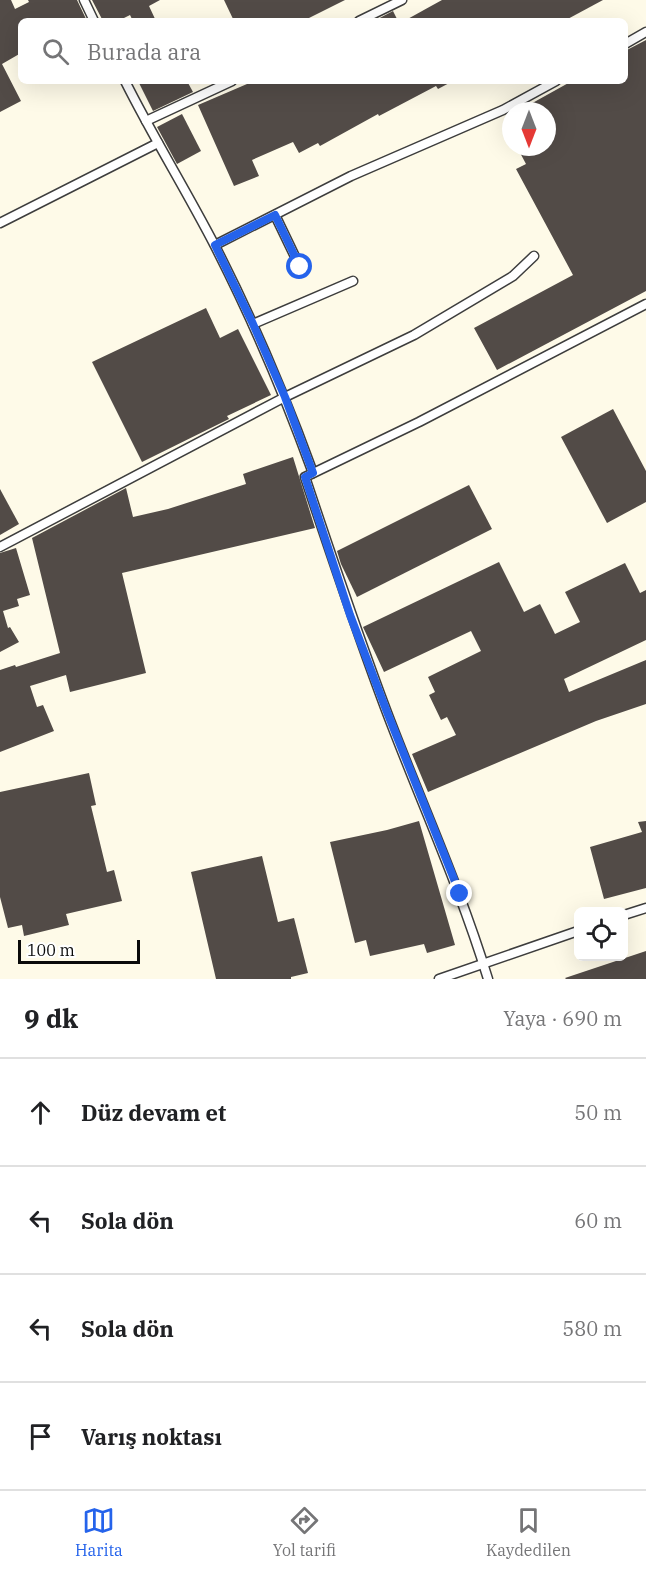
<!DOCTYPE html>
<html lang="tr">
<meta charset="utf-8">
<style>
:root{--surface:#fff;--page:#f6f6f6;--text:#202124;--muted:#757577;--line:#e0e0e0;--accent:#2563eb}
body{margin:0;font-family:"IBM Plex Serif",serif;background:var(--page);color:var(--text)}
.controls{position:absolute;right:18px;bottom:18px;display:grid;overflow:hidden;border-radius:9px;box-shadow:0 6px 24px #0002}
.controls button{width:54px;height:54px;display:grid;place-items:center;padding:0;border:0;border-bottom:2px solid var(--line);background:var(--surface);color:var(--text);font:30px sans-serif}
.compass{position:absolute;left:502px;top:102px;width:54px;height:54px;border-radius:50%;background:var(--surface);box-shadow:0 6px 24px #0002;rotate:180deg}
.scale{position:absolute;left:18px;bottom:15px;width:122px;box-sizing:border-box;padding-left:6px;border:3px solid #0a0a0a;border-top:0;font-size:16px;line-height:21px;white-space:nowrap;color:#0a0a0a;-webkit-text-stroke:4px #fff;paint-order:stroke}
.stop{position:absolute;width:18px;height:18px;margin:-14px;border:4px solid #2563eb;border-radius:50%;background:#fff}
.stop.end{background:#2563eb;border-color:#fff;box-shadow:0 2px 6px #0008}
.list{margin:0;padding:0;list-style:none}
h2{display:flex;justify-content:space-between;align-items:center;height:78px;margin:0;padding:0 24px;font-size:26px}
h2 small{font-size:20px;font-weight:400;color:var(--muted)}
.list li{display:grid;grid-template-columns:39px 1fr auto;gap:18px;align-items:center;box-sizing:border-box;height:108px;padding:0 24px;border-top:2px solid var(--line)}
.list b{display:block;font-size:22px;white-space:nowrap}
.list em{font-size:20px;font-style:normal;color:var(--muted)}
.icon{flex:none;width:33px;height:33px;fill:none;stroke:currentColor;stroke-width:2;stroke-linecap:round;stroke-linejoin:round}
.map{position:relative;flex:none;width:646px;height:979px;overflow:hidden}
.search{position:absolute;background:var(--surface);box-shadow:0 6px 24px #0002;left:18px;right:18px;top:18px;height:66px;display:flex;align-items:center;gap:15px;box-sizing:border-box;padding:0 21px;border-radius:9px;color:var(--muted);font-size:22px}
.sheet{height:510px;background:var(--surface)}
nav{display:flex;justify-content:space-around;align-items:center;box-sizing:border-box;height:84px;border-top:2px solid var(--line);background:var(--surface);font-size:16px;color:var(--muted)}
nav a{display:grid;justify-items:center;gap:3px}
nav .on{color:var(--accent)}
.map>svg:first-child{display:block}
.building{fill:#524b47}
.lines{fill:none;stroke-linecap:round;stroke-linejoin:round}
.minor-casing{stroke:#3d3d3d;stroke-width:11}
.minor{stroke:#fff;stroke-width:8}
.route{stroke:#2563eb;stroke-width:8}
</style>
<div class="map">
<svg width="646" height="979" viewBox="0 0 646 979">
<rect width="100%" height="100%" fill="#fefae8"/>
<!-- building -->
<g class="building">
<path d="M0 0H11L15 9 29 2 28 0H77L87 21H21V53L2 64 21 101 0 112Z"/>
<path d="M92 0H160L149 6 156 21H133L130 15 118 21H103Z"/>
<path d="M224 0H345L303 21H234Z"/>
<path d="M442 0H603L564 21H404Z"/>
<path d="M393 11 398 21H374Z"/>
<path d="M646 40V291L497 370 474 328 573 275 516 169 526 164 517 147H547V111H518L572 81H625V51Z"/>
<path d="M138 81H187L193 92 153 111Z"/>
<path d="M254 81H453L438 89 436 86 379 116 378 114 320 146 318 143 299 153 293 142 252 160 259 176 234 186 198 105Z"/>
<path d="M182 114 201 151 177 164 157 127Z"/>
<path d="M206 308 220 338 238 329 271 395 227 416 229 419 142 462 92 362Z"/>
<path d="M613 409 646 471V502L607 523 561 437Z"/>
<path d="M293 457 315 528 122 573 146 673 70 692 66 675 30 686 37 707 43 705 54 731 0 752V670L15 665 16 667 60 653 32 538 126 488 133 517 168 509 246 484 243 474Z"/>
<path d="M469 485 492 529 357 597 341 564 337 551Z"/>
<path d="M0 489 19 524 0 535Z"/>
<path d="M16 548 30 595 17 599 19 606 3 611 8 628 10 627 19 642 0 652V553Z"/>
<path d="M499 562 524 612 540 604 555 634 580 622 565 592 625 563 640 593 646 590V640L564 679 569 692 646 660V704L596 721 428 792 412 754 456 735 447 717 441 720 429 695 435 692 428 677 481 651 471 631 384 672 363 627Z"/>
<path d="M89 773 96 805 91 806 107 872 114 870 122 901 66 914 69 925 24 936 22 925 8 928 0 897V792Z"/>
<path d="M419 821 455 945 427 953 424 944 370 956 366 940 355 943 330 842 387 830Z"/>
<path d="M646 821V888L604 899 590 847 642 832 638 822Z"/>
<path d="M262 856 278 922 294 918 308 973 291 977V979H216L191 872Z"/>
<path d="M646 951V979H566L565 978Z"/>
</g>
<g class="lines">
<defs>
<g id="minor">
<path d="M84 0 94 21"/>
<path d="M359 21 402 0"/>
<path d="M625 44 646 32"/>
<path d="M125 81C153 137 186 190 215 246 253 320 285 396 313 473"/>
<path d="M146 121 232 81"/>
<path d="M275 215 300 267"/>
<path d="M0 223 158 143"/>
<path d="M215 245 351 176 503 110 556 81"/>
<path d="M253 324 353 281"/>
<path d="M0 547 285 397 414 335 513 276 534 256"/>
<path d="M624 915 646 908"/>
<path d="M439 979 578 931"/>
<path d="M488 979C460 887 420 800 386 710 357 633 331 555 305 477L419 422 646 304"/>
</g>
</defs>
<!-- minor casing -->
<use href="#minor" class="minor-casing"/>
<!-- minor -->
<use href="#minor" class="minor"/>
</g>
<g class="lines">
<!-- route -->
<path class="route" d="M300 267 275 215 215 245 253 324 285 397 313 473 305 477 350 615 387 712 460 894"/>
</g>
</svg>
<div class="controls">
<button><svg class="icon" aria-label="locate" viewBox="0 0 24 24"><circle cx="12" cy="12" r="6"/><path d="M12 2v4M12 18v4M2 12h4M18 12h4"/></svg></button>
</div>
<svg class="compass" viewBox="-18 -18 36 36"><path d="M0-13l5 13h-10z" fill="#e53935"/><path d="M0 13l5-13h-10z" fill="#757577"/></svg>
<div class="scale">100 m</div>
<div class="stop" style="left:300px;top:267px"></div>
<div class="stop end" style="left:460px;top:894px"></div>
<div class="search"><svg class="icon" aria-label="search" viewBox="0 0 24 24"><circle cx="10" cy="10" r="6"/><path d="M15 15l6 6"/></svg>Burada ara</div>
</div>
<section class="sheet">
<h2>9 dk<small>Yaya · 690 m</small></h2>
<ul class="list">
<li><svg class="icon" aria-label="ahead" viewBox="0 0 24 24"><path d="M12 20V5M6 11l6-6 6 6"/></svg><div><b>Düz devam et</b></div><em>50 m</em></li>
<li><svg class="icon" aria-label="left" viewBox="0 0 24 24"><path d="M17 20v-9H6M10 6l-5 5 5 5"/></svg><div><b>Sola dön</b></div><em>60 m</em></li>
<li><svg class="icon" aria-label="left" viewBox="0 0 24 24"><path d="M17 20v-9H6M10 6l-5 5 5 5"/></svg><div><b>Sola dön</b></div><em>580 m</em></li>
<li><svg class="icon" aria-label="arrive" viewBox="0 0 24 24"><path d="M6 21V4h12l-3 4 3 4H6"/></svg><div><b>Varış noktası</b></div></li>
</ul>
</section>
<nav>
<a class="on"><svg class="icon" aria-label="map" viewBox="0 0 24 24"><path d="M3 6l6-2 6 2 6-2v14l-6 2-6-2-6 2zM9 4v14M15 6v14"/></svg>Harita</a>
<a><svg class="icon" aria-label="directions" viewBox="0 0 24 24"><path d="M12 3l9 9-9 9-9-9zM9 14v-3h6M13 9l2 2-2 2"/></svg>Yol tarifi</a>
<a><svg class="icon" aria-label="saved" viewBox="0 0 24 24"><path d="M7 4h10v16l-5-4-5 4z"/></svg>Kaydedilen</a>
</nav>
